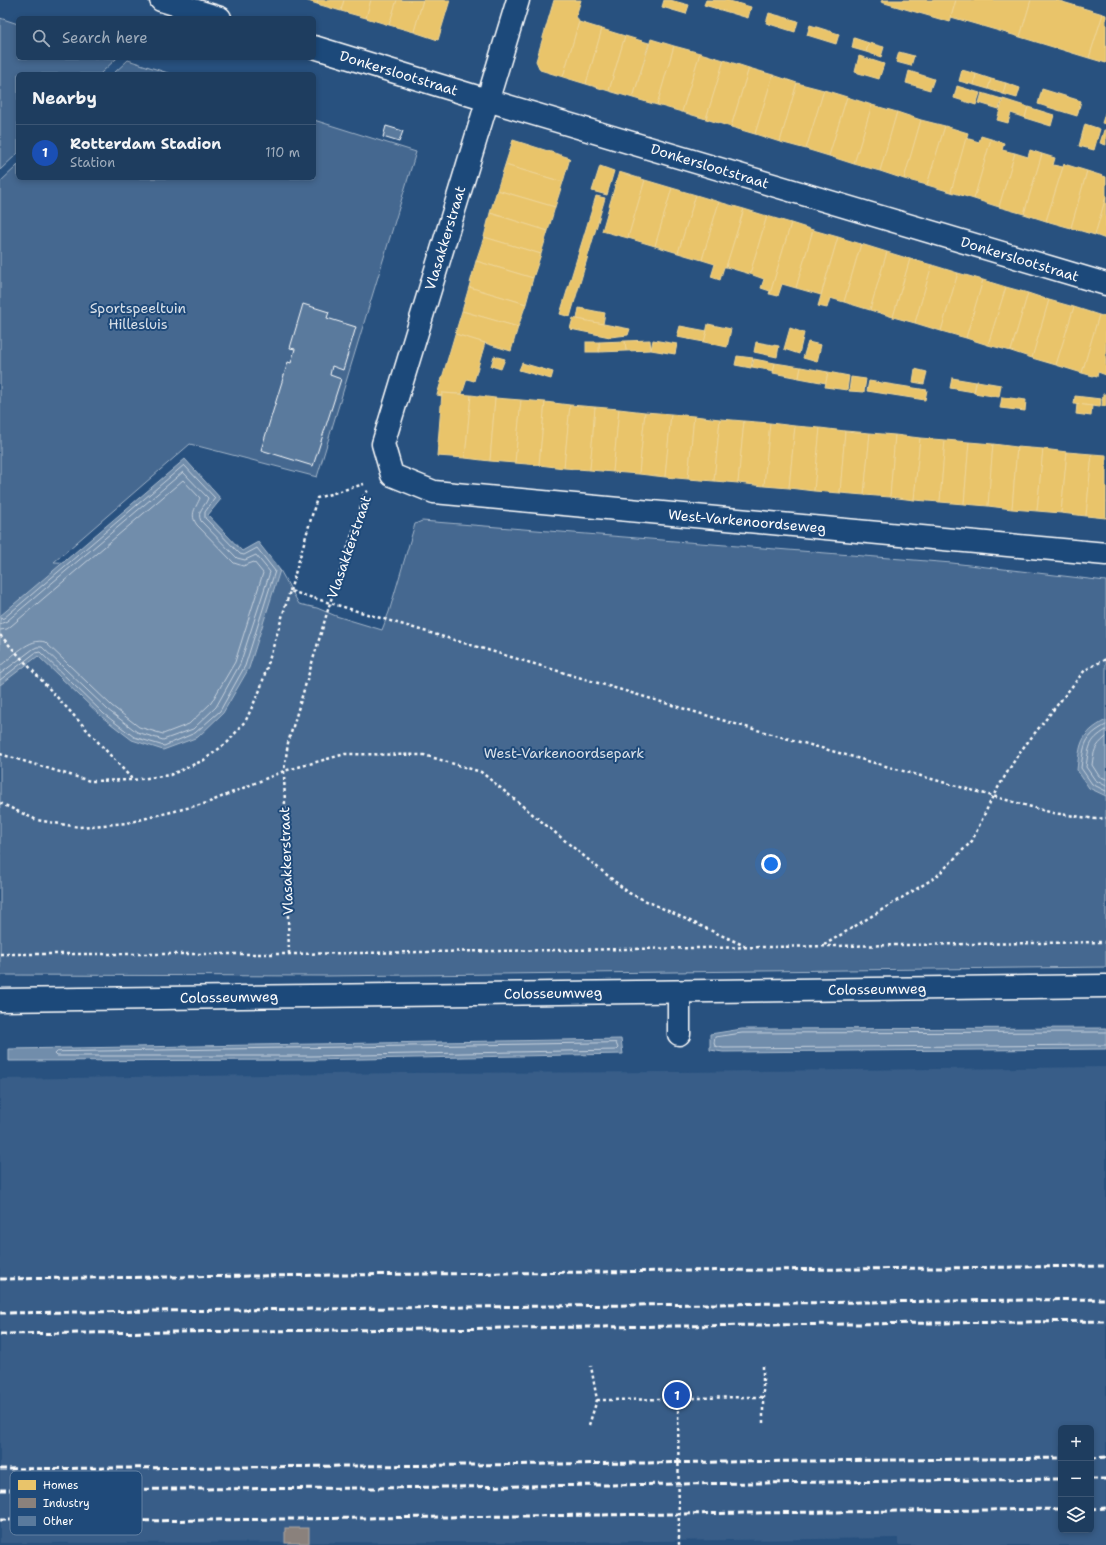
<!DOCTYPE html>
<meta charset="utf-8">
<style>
:root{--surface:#1e3d5f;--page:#2b4868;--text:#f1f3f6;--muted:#a1aebd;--line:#3c5674;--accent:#ffd166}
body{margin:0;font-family:"Shantell Sans",sans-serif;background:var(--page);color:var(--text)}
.controls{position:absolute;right:12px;bottom:12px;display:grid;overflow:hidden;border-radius:6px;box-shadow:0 2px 6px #0003}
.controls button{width:36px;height:36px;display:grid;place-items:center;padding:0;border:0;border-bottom:1px solid var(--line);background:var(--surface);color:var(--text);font:20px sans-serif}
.you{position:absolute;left:771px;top:864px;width:14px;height:14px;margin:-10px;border:3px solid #fff;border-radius:50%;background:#1a73e8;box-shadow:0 0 0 6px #1a73e833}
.badge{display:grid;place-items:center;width:26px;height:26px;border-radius:50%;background:var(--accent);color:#fff;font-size:13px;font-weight:700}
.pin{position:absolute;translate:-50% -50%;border:2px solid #fff;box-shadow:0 1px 4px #0006}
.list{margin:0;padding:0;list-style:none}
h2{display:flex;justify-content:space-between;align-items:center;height:52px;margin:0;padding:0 16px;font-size:17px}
h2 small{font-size:13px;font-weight:400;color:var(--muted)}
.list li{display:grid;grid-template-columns:26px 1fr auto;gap:12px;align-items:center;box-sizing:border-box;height:56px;padding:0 16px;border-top:1px solid var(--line)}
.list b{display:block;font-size:15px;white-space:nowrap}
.list p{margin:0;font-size:13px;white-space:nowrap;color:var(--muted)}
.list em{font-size:13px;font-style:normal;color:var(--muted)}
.icon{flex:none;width:22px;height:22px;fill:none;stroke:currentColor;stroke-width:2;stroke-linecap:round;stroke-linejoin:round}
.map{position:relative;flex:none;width:1106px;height:1545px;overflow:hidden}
.search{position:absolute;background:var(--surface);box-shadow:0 2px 6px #0003;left:16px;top:16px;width:300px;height:44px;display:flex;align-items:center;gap:10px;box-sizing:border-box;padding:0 14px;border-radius:6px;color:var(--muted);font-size:15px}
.panel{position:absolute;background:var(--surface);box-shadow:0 2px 6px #0003;left:16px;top:72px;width:300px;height:108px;border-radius:6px}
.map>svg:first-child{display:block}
.built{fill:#375d88;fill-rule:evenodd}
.green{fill:#446890;stroke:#a2b4c8}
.water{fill:#718dab;stroke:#aabbcd}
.homes{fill:#e9c46a;stroke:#f0d697}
.industry{fill:#8a817c;stroke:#ada7a3}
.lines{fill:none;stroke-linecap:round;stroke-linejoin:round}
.shore{stroke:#c6d1dd;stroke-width:1}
.building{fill:#5a7a9d;stroke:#fff}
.minor-casing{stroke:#fff;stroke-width:25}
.major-casing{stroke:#fff;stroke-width:25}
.path{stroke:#fff;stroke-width:2.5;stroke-dasharray:3 3;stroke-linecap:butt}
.minor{stroke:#1f4a7a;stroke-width:22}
.major{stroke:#1f4a7a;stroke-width:22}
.rail{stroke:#fff;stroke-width:3;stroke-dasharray:6 3;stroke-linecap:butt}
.path-bridge{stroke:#fff;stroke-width:2.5;stroke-dasharray:3 3;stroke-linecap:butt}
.labels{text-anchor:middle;stroke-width:4;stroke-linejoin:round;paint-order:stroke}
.street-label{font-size:14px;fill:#fff;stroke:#1f4a7a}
.park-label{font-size:14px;fill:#dae1e9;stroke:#1f4a7a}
.key{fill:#1f4a7a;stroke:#6280a2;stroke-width:1}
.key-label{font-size:11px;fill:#fff}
</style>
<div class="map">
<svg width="1106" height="1545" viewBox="0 0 1106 1545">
<rect width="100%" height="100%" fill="#28517f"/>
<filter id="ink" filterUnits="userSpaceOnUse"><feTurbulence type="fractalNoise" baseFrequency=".025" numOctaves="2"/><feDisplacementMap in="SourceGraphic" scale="8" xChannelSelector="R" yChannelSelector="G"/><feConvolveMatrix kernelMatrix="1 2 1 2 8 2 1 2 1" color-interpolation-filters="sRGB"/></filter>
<g filter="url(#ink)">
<!-- built -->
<path class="built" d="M1106 1067V1545H898V1538L580 1542 0 1543V1079L400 1073 675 1072ZM1061 1428H1091V1530H1061Z"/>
<!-- green -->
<g class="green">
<path d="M0 18 18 24V58H117L100 74H18V153L0 170Z"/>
<path d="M128 60 171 74H113Z"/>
<path d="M314 120 416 152 317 477 190 444 54 562 280 570 299 604 317 608 336 616 382 630 389 612 415 524 422 521 952 563 1106 581V967L325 976 0 975V182L18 165V178H314Z"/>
</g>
<!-- water -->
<g class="water">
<path d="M185 459 221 499 208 515 242 551 258 542 280 570 249 668 223 713 198 737 163 750 132 740 102 717 38 656 0 685V616Z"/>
<path d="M1106 720V796L1089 788 1077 770C1080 743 1080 734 1106 720Z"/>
<path d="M1106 1028V1049L723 1052 710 1050V1034L742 1029Z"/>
<path d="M621 1039 623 1054 311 1060 9 1061V1049Z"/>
</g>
<!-- homes -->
<g class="homes">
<path d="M305 0H318L317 4Z"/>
<path d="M318 0H344L341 11 317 4Z"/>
<path d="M344 0H371L366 18 341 11Z"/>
<path d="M371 0H397L389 25 366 18Z"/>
<path d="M397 0H423L414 32 389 25Z"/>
<path d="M423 0H450L438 40 414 32Z"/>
<path d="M554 0H581L576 16 579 22 563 77 540 70 536 61Z"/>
<path d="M664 0H670L689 5 686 14 662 7Z"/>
<path d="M706 0H726L751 7 748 18 704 5Z"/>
<path d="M882 0H956L950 22 881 2Z"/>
<path d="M956 0H1031L1020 37 951 17Z"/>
<path d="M1031 0H1056L1103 14 1089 58 1020 37Z"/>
<path d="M769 13 798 21 795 32 766 23Z"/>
<path d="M1103 14 1106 15V63L1089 58Z"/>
<path d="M579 22 602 29 586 84 563 77Z"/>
<path d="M810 25 839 34 836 44 807 35Z"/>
<path d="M602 29 625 36 609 91 586 84Z"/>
<path d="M625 36 649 43 633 98 609 91Z"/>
<path d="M854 38 869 43 866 52 852 48Z"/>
<path d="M651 39 674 46 657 105 633 98Z"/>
<path d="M869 43 884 47 881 57 866 52Z"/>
<path d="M674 46 700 53 682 112 657 105Z"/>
<path d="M899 52 914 56 911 66 896 62Z"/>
<path d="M700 53 724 60 706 119 682 112Z"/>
<path d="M859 56 884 64 879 79 855 72Z"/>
<path d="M724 60 749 68 731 127 706 119Z"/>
<path d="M749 68 773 75 755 134 731 127Z"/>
<path d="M962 70 976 74 974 85 959 81Z"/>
<path d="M909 71 934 79 930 90 906 83Z"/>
<path d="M976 74 991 79 988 89 974 85Z"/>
<path d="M773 75 797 83 780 142 755 134Z"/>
<path d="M991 79 1006 83 1003 94 988 89Z"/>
<path d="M797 83 824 90 806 149 780 142Z"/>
<path d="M1006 83 1020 88 1017 98 1003 94Z"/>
<path d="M957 86 980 93 976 105 954 98Z"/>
<path d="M1042 89 1081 101 1077 116 1038 104Z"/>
<path d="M824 90 847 97 829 156 806 149Z"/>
<path d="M982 93 1002 99 999 109 979 103Z"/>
<path d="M847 97 872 105 854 164 829 156Z"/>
<path d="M1003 99 1028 107 1025 118 1011 113 1008 123 997 120Z"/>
<path d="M872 105 897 112 880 171 854 164Z"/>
<path d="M1028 107 1054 115 1051 126 1025 118Z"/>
<path d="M1106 110V124L1102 123Z"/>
<path d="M897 112 921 120 904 179 880 171Z"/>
<path d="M921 120 945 126 927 185 904 179Z"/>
<path d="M1085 124 1100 129 1094 150 1079 146Z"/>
<path d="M945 126 968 133 951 192 927 185Z"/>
<path d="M1104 130H1106V145L1100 143Z"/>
<path d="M981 136 991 139 974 199 951 192 966 138 979 142Z"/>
<path d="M991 139 1004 143 1002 150 1015 153 999 207 974 199Z"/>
<path d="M513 140 570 158 563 182 505 165Z"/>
<path d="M1030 150 1042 154 1024 214 999 207 1015 153 1028 157Z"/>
<path d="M1042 154 1055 158 1053 165 1063 167 1046 221 1024 214Z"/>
<path d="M1064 164 1087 171 1071 228 1046 221Z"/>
<path d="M505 165 563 182 555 207 497 190Z"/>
<path d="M600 166 614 171 607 195 592 191Z"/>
<path d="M1087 171 1106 177V197L1095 235 1071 228Z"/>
<path d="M619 172 645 180 628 238 602 231Z"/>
<path d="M645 180 672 188 655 246 628 238Z"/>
<path d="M672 188 696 195 678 253 655 246Z"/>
<path d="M497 190 555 207 548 231 490 213Z"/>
<path d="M696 195 719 202 702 260 678 253Z"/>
<path d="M596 196 605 198 570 317 560 314Z"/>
<path d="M1106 197V239L1095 235Z"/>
<path d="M719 202 744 209 726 267H724L720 280 711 277 715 264 702 260Z"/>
<path d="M744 209 767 216 750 274 726 267Z"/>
<path d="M490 213 548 231 541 254 484 237Z"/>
<path d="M767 216 791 223 770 294H769L770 291 761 288 764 279 750 274Z"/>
<path d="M791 223 813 230 796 288 782 284 778 296 770 294Z"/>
<path d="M813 230 838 237 821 295 796 288Z"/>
<path d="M484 237 541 254 533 278 476 261Z"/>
<path d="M838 237 861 244 844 302 830 298 827 308 818 306Z"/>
<path d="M861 244 887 252 870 310 844 302Z"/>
<path d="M887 252 910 259 893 317 870 310Z"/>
<path d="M910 259 932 265 915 323 893 317Z"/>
<path d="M476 261 533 278 526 304 469 287Z"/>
<path d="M932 265 958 273 941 331 915 323Z"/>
<path d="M958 273 983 280 966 338 941 331Z"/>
<path d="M983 280 1006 287 988 345 966 338Z"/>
<path d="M469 287 526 304 518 327 462 311Z"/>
<path d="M1006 287 1028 293 1011 351 988 345Z"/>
<path d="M1028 293 1049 300 1032 358 1011 351Z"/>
<path d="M1049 300 1074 307 1056 365 1032 358Z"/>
<path d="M1074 307 1099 315 1082 373 1056 365Z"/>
<path d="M579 308 605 313 603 324 577 319Z"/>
<path d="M462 311 518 327 511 351 455 334Z"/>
<path d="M1099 315 1106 317V375L1098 372 1097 377 1082 373Z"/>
<path d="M573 318 577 319 630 329 628 335 610 337 570 329Z"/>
<path d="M708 324 731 329 727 347 704 342Z"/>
<path d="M680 326 707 331 704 342 677 337Z"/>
<path d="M790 328 804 333 799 354 784 349Z"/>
<path d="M455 334 485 343 474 381 467 379 462 394 442 393V396L437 395Z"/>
<path d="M650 340 651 350 626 351 625 341Z"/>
<path d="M653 340 677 344 675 354 651 350Z"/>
<path d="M625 341 626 351 599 352V342Z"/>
<rect x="586" y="342" width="13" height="10"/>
<path d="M756 342 779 346 777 357 754 352Z"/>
<path d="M808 342 821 345 817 362 803 358Z"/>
<path d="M494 356 505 359 501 369 491 366Z"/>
<path d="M737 356 753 358 751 368 735 365Z"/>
<path d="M754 359 775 363 774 371 752 367Z"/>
<path d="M522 363 553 372 551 379 519 370Z"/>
<path d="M775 363 801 367 799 378 773 373Z"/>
<path d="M801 367 828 372 826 383 799 378Z"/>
<path d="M915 369 927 372 924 384 913 382Z"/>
<path d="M828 372 849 376 847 390 825 387Z"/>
<path d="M851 377 866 379 864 392 849 391Z"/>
<path d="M952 378 976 382 974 392 950 388Z"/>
<path d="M869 381 927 390 925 400 867 391Z"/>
<path d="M977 381 1001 385 999 397 974 393Z"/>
<path d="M442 393 471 395 465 458 437 456Z"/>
<path d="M1103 394H1106V406H1102Z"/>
<path d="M471 395 495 398 490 461 465 458Z"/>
<path d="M1075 396 1101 399 1100 407 1074 404Z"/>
<path d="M1002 397 1026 400 1025 411 1000 408Z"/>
<path d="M495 398 521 400 515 463 490 461Z"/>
<path d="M521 400 545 402 539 465 515 463Z"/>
<path d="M545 402 570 405 564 468 539 465Z"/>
<path d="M1077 404 1092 406 1091 416 1076 414Z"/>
<path d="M570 405 595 407 590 470 564 468Z"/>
<path d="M595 407 619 409 613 472 590 470Z"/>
<path d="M619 409 645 412 639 474 613 472Z"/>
<path d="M645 412 671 414 665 477 639 474Z"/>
<path d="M671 414 694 416 688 479 665 477Z"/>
<path d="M694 416 720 419 714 481 688 479Z"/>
<path d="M720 419 744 421 738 483 714 481Z"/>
<path d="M744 421 770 423 764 486 738 483Z"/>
<path d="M770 423 795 426 789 488 764 486Z"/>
<path d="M795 426 820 428 814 491 789 488Z"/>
<path d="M820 428 845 431 840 493 814 491Z"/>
<path d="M845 431 870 433 864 495 840 493Z"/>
<path d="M870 433 895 435 890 497 864 495Z"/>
<path d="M895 435 920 438 914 500 890 497Z"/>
<path d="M920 438 945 440 940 502 914 500Z"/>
<path d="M945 440 969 442 964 504 940 502Z"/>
<path d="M969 442 993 444 988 506 964 504Z"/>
<path d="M993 444 1017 447 1012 509 988 506Z"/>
<path d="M1017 447 1043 449 1037 511 1012 509Z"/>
<path d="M1043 449 1067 452 1061 513 1037 511Z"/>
<path d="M1067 452 1092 454 1086 516 1061 513Z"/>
<path d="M1092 454 1106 455V518L1086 516Z"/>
</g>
<!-- industry -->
<rect class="industry" x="285" y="1528" width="24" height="15"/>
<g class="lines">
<!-- shore -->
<g class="shore">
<path d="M0 619 4 618 184 465 215 498 205 512V518L240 554 244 555 257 548 275 571 245 666 220 711 195 733 164 746 134 737 104 714 40 652 35 653 0 680"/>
<path d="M0 624 7 621 183 472 208 498C205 507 196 511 201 521L237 558 245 560 256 555 270 572 240 664 216 707 193 729 163 740 137 732 108 710 42 647H37L33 649 0 674"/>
<path d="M0 630 7 629 11 626 183 480 200 498C196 508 189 514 197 525L234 563 243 566 254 562 263 573 235 662 211 703 189 724 163 734 139 727 112 706 45 642C30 637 12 657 0 666"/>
<path d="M1106 725C1084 736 1084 745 1081 768L1092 784 1106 791"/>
<path d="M1106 730C1088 741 1089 747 1086 767L1095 780 1106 786"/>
<path d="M1106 737C1094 747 1094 751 1092 765L1099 776 1106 779"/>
<path d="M1106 1032 742 1033 715 1037 714 1043 715 1046 723 1048 1106 1045"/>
<path d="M616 1043 618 1048 616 1050 311 1056H57L55 1054 57 1052Z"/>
</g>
</g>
<!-- building -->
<g class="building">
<path d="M386 126 403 131 399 142 383 137Z"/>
<path d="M303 304 329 312 327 318 356 327 343 370 332 366 330 375 341 379 313 466 261 450 288 362 291 363 295 349 290 348Z"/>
</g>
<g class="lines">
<defs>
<g id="minor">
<path d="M161 0 220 18"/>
<path d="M518 0 383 444 392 475 434 492 1106 554"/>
<path d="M314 47 487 100 1106 284"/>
<path d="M679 992V1034"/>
</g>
<path id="major" d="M0 1000 1106 986"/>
</defs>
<!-- minor casing -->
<use href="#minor" class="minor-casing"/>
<!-- major casing -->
<use href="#major" class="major-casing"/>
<!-- path -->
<g class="path">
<path d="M290 591 317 498 364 484"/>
<path d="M0 635 133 780"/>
<path d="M0 754 90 781 133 780 170 775 204 760 228 742 246 720 260 690 290 591 732 723 1053 813 1096 819 1106 818"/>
<path d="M0 803 37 820 79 827 127 823 207 803 284 771 345 754 424 755 481 772 629 893 745 946"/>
<path d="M824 945 936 877 972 841 993 796 1019 753 1085 670 1106 659"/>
<path d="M0 954H289L1106 942"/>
<path d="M289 954 284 771 288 743 330 603 365 493 368 491"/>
<path d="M597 1400C652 1400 707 1397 763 1397"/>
<path d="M763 1423V1364"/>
<path d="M589 1425 597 1400 591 1366"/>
</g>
<!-- minor -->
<use href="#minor" class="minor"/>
<!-- major -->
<use href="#major" class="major"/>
<!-- rail -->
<g class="rail">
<path d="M0 1279 1106 1266"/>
<path d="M0 1313 1106 1299"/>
<path d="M0 1334 1106 1321"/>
<path d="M1091 1458 1106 1457"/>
<path d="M0 1469 471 1465 1061 1458"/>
<path d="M1091 1479H1106"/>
<path d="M0 1490 374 1488 1061 1479"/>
<path d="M1091 1509 1106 1508"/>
<path d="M0 1520 133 1521 1061 1509"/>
</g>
<!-- path-bridge -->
<path class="path-bridge" d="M678 1398 679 1545"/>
</g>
</g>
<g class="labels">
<!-- street labels -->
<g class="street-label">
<text transform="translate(399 73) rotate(17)" y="5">Donkerslootstraat</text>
<text transform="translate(710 166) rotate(17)" y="5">Donkerslootstraat</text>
<text transform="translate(445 238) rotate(-73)" y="5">Vlasakkerstraat</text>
<text transform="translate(1020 259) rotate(17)" y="5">Donkerslootstraat</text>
<text transform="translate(747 521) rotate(5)" y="5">West-Varkenoordseweg</text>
<text transform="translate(349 547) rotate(-71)" y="5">Vlasakkerstraat</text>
<text transform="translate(286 861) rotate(-92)" y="5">Vlasakkerstraat</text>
<text transform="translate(877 989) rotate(-1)" y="5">Colosseumweg</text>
<text transform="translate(553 993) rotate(-1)" y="5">Colosseumweg</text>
<text transform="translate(229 997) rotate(-1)" y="5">Colosseumweg</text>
</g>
<!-- park labels -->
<g class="park-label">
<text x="138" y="313">Sportspeeltuin<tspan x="138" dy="16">Hillesluis</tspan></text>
<text x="564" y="758">West-Varkenoordsepark</text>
</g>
</g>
<!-- legend -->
<rect x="10" y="1471" width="132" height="64" rx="6" class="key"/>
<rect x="18" y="1480" width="18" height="10" fill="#e9c46a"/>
<rect x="18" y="1498" width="18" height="10" fill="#8a817c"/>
<rect x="18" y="1516" width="18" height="10" fill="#5a7a9d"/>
<g class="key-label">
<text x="43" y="1489">Homes</text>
<text x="43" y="1507">Industry</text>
<text x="43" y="1525">Other</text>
</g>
</svg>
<div class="controls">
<button>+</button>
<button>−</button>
<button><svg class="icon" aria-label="layers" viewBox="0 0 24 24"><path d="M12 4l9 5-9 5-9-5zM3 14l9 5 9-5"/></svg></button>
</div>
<div class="you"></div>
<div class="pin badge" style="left:677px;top:1395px;background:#1a4fb4">1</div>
<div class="search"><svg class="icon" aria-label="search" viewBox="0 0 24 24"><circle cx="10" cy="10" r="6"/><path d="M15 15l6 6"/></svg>Search here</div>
<section class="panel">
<h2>Nearby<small></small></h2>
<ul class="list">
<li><span class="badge" style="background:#1a4fb4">1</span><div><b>Rotterdam Stadion</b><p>Station</p></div><em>110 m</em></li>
</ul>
</section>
</div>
